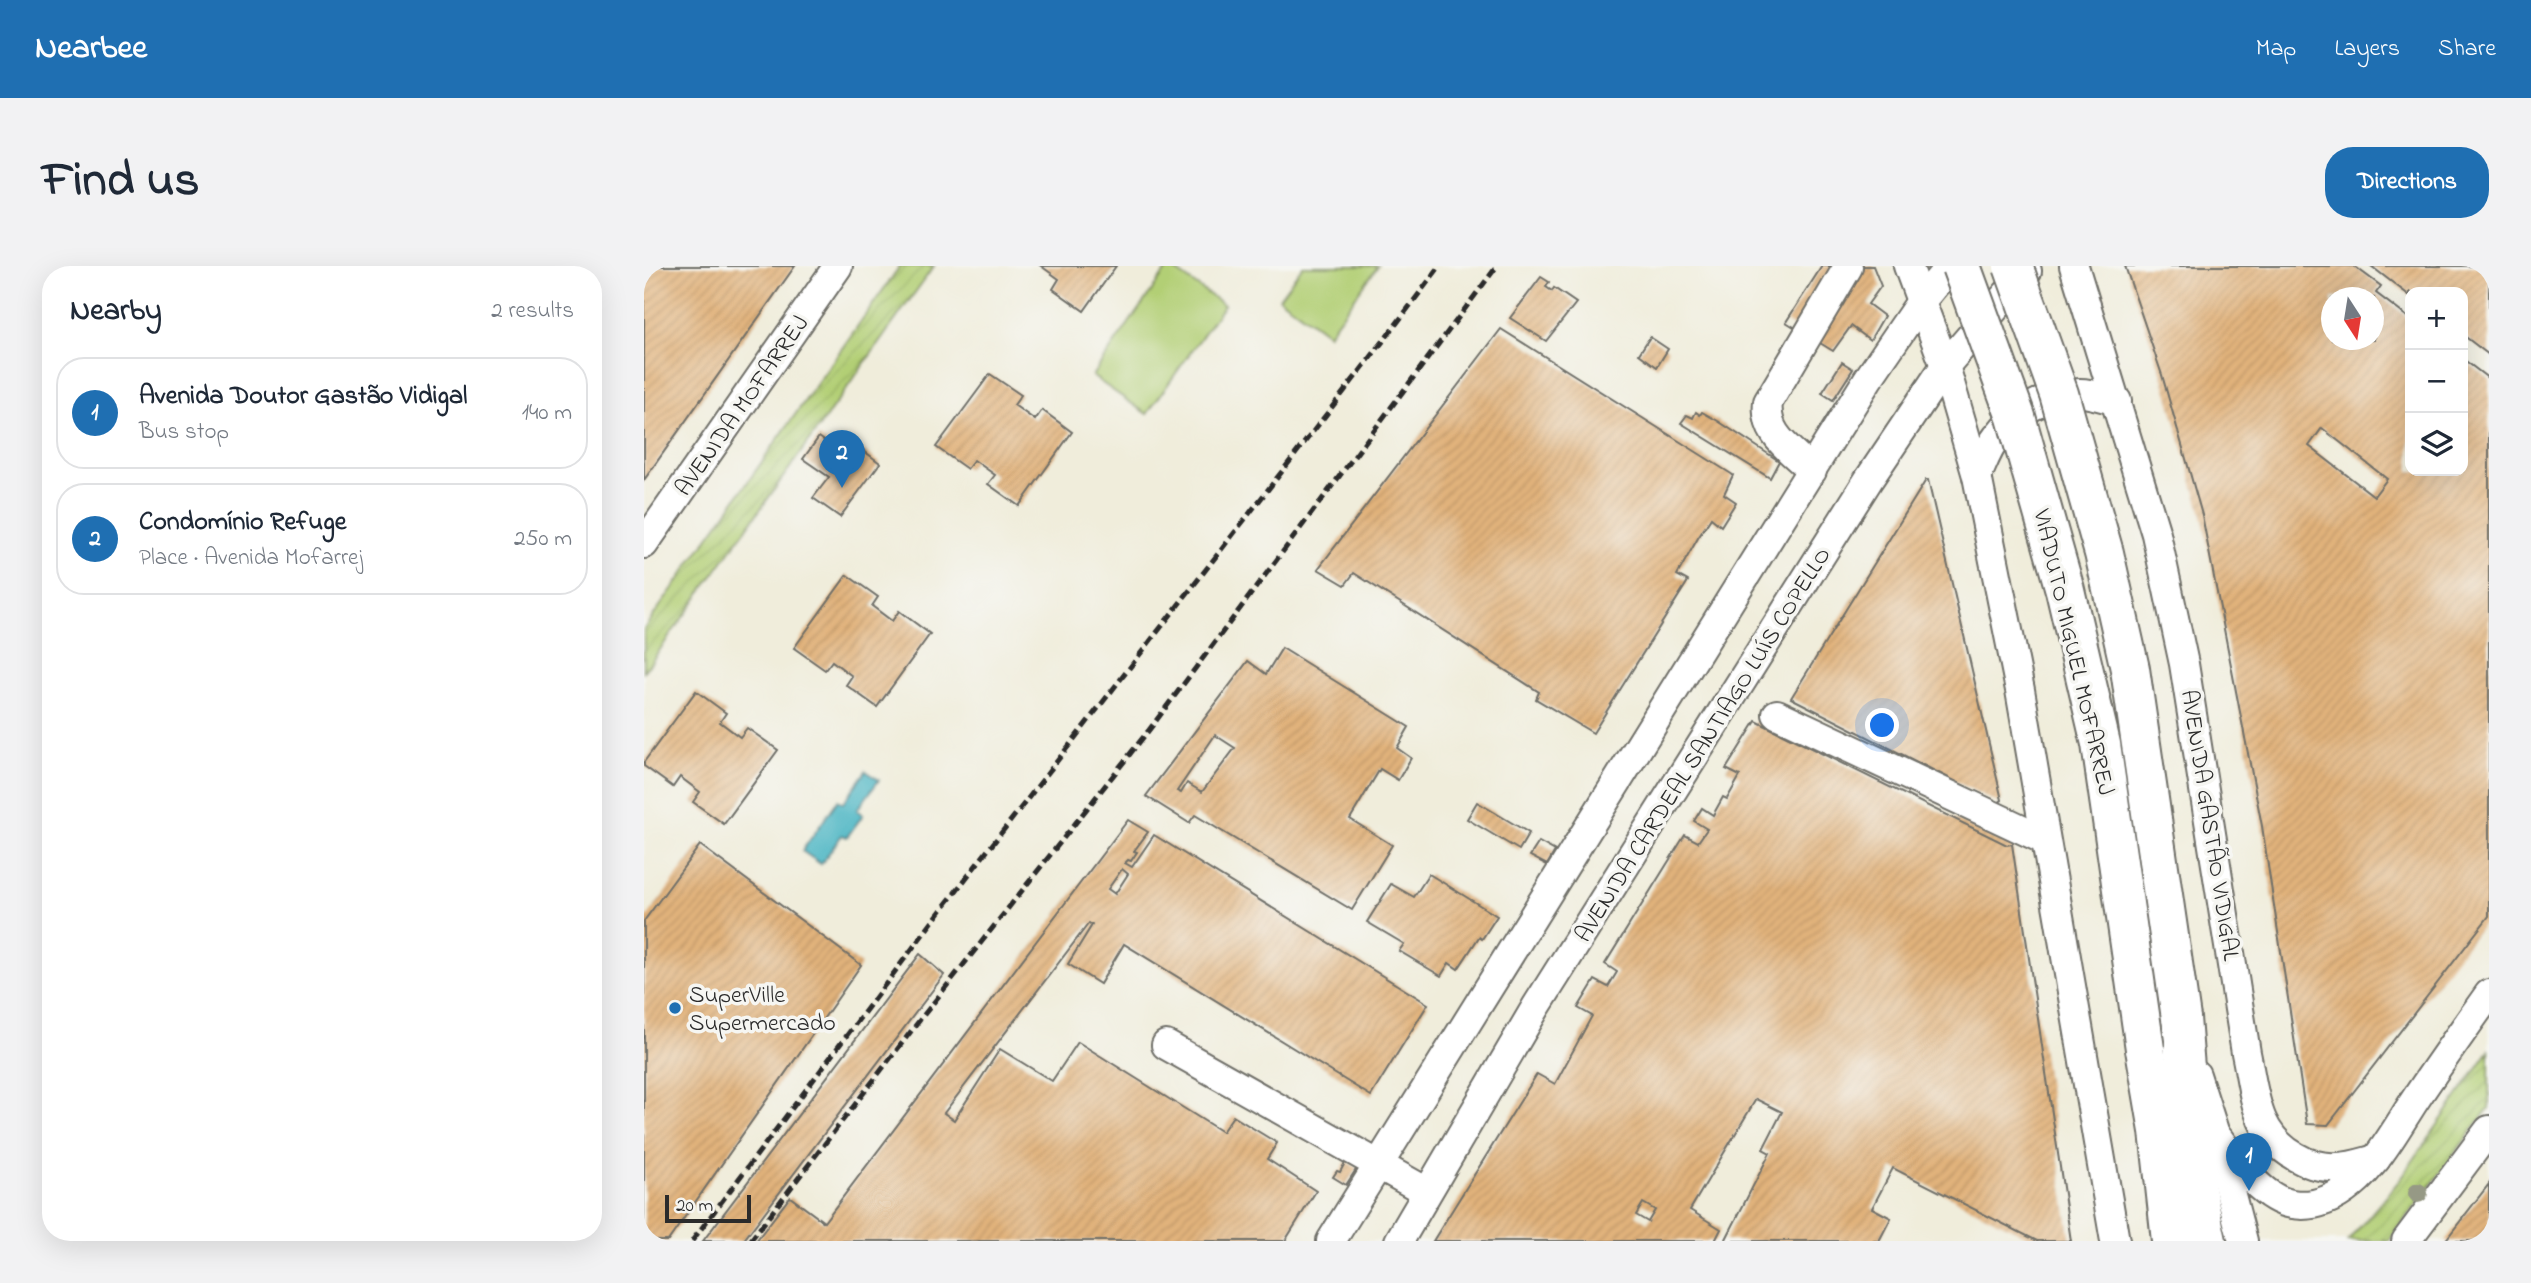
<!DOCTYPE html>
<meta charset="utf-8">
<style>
:root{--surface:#fff;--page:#f2f2f3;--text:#1f2937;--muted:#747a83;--line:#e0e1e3;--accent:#1f6fb2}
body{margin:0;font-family:"Indie Flower",sans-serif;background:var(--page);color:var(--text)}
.controls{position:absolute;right:21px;top:21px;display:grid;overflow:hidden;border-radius:14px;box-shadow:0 7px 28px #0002}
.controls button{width:63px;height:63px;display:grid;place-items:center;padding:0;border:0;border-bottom:2px solid var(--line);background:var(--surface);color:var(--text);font:35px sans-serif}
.compass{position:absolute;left:1677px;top:21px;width:63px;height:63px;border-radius:50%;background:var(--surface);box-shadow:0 7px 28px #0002;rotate:168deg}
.scale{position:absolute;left:21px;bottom:18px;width:86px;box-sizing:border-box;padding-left:7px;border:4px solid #2b2b2b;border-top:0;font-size:19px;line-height:24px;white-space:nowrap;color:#2b2b2b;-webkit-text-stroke:5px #f6f6f2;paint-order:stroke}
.you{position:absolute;left:1239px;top:460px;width:24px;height:24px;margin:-18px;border:5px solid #fff;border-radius:50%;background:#1a73e8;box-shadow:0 0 0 10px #1a73e833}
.badge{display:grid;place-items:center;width:46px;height:46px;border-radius:50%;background:var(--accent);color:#fff;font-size:23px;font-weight:700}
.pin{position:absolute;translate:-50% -58px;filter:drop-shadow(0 2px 4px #0008)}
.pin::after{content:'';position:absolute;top:37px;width:24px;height:21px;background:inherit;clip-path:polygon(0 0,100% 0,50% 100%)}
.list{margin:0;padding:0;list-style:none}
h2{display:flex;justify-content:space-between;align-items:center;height:91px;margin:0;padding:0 28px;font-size:30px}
h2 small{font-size:23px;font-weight:400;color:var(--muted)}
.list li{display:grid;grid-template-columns:46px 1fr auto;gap:21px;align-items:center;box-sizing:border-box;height:112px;margin:0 14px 14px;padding:0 14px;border:2px solid var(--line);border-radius:28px}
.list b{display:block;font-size:26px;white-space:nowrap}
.list p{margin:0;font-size:23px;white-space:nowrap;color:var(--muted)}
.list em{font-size:23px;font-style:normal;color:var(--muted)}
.icon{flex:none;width:38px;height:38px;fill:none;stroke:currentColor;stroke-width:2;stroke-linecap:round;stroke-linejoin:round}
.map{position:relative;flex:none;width:1845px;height:975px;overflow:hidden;border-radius:28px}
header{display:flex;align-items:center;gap:42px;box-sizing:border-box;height:98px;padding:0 35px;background:var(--accent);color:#fff}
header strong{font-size:33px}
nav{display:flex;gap:38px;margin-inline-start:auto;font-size:24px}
.intro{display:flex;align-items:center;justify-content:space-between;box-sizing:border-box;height:168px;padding:0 42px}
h1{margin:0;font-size:49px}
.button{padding:18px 32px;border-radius:28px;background:var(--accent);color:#fff;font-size:24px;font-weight:700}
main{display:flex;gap:42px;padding:0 42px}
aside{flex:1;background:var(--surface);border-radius:28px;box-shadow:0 7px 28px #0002}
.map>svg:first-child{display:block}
.garden{fill:url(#garden-furrows);stroke:#6e7d50;stroke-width:2}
.pitch{fill:#b2cf75;stroke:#6e7d50;stroke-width:2}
.water{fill:#46b4c2;stroke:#387076;stroke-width:2}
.building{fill:url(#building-hatch);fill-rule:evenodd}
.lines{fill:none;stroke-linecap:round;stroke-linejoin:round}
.minor-casing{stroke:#706f69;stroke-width:32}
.highway-casing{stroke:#706f69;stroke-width:42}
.minor{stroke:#fff;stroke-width:28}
.highway{stroke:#fff;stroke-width:38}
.rail{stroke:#2b2b2b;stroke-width:5;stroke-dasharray:10 5;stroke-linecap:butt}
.highway-bridge-casing{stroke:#706f69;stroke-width:42;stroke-linecap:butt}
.highway-bridge{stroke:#fff;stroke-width:38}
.tree{fill:#969985}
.poi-dot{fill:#1f6fb2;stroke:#f6f6f2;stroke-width:2.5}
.labels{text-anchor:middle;stroke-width:7;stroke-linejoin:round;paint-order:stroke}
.street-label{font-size:24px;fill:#2b2b2b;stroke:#f6f6f2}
.poi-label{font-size:24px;fill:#2b2b2b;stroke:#f6f6f2;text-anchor:start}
</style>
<header>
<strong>Nearbee</strong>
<nav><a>Map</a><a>Layers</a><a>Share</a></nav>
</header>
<div class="intro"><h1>Find us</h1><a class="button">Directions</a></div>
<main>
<aside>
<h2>Nearby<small>2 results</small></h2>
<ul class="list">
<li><span class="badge">1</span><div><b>Avenida Doutor Gastão Vidigal</b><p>Bus stop</p></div><em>140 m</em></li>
<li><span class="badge">2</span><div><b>Condomínio Refuge</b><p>Place · Avenida Mofarrej</p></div><em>250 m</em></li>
</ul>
</aside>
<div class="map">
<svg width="1845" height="975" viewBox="0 0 1845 975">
<defs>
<pattern id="garden-furrows" width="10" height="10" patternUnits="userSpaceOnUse" patternTransform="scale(1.75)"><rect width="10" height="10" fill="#b2cf75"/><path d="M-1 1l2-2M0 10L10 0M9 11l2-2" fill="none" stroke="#99b265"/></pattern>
<pattern id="building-hatch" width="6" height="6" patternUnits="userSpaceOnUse" patternTransform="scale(1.75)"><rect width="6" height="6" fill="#e1b27b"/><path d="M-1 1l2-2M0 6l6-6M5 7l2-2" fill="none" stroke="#c1996a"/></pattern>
</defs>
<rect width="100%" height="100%" fill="#f6f6f2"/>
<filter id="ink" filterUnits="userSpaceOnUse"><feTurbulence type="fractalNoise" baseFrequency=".0143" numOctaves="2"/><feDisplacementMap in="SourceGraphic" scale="14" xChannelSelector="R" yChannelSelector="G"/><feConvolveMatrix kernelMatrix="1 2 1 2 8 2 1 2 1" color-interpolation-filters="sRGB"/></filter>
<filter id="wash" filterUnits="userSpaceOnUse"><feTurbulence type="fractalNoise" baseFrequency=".00686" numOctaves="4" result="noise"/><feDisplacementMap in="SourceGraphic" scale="28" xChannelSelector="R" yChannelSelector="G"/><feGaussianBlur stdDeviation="1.57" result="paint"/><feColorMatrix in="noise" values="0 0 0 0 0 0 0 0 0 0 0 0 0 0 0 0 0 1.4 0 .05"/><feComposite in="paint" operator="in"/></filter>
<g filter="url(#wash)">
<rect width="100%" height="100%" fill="#f0eddb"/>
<!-- garden -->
<g class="garden">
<path d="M256 0H290L0 406V363Z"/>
<path d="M1845 785V842L1745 975H1704L1755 915Z"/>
</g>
<!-- pitch -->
<g class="pitch">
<path d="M525 0 580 39 503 148 448 110Z"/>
<path d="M659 0H734L684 68 635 32Z"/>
</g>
<!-- water -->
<path class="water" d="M222 505 235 514 213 544 219 549 203 571 198 569 177 598 158 585 194 534 199 537Z"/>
<g id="blocks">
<!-- building -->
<g class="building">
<path d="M0 0H151L0 214Z"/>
<path d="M397 0H472L440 45 409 23 415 13Z"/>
<path d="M1178 0H1229L1237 20 1224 38 1240 50 1226 74 1207 60 1189 85 1142 56Z"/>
<path d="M1481 0H1710L1737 20 1732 27 1766 53V205H1819V93L1845 113V650L1684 859 1663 858 1618 560 1558 249 1518 109ZM1688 32H1730V74H1688ZM1678 162 1743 213 1730 230 1665 180Z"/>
<path d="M1727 0H1845V89L1819 69V26H1766V30Z"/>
<path d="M897 11 905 16 902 21 908 25 910 22 932 37 902 75 866 52Z"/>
<path d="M857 63 1089 209 1080 228 1092 236 1077 260 1067 252 1054 272 1033 309 1044 315 949 467 892 433 895 426 710 307 701 319 674 303Z"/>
<path d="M1006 71 1024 83 1013 101 995 88Z"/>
<path d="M1198 96 1209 103 1189 134 1178 127Z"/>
<path d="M346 108 377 129 370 139 391 154 398 144 428 166 375 240 344 218 351 209 330 194 323 203 292 181Z"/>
<path d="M1052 146 1056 149 1058 146 1074 155 1135 195 1126 212 1037 157 1043 149 1049 152Z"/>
<path d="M175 171 200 189 209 177 236 197 196 251 169 232 185 211 159 193Z"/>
<path d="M1282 214H1284L1358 534 1354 537 1147 432Z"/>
<path d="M203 309 234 331 228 340 248 355 255 345 286 368 233 441 202 419 208 410 188 395 181 404 150 382Z"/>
<path d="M638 382 765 461 753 482 767 492 754 514 736 503 706 553 748 579 708 644 551 549 545 557 502 530 604 395 622 408ZM571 469 591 482 558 526 543 517 537 527 533 525Z"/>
<path d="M52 425 82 447 76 456 96 471 103 462 134 484 80 558 49 536 56 526 36 511 29 521 0 500V496Z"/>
<path d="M1112 455 1363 579 1368 578 1427 975H1393L1249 902 1228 942 1247 952 1235 975H1081L1126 887 1119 883 1138 846 1112 833 1046 944 1077 963 1071 975H789L893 808 911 818 948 750 934 742 951 714 964 721 973 706 961 698 1041 569 1054 576 1063 563 1050 555 1058 542 1069 549 1079 531 1083 533 1096 510 1082 503ZM999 937 1011 944 1004 956 992 949Z"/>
<path d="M833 536 885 567 875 584 823 553Z"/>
<path d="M484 554 504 566 490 585 493 586 487 595 484 594 481 597 488 601 510 569 784 738 727 830 480 678 456 718 424 698 448 659 445 657 300 847 310 854 356 783 408 815 434 776 578 866 589 850 633 877 623 893 672 925 641 975H112L146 931 180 956ZM478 603 484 608 471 628 464 623Z"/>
<path d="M895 576 911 585 903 599 886 590Z"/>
<path d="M56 579 217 699 24 975H9L0 968V655Z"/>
<path d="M785 608 853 650 838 673 835 671 814 703 805 697 797 710 755 685 760 678 723 656 747 618 770 631Z"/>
<path d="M276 688 300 709 99 975H59Z"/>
<path d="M702 895 713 902 702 919 689 911 693 905 696 906Z"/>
<path d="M1845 918V975H1801Z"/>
</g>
</g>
</g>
<g filter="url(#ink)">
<use href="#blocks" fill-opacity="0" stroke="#706f69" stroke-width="2"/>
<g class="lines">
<defs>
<g id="minor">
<path d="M1264 0 1301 100 1333 210 1376 424 1471 975"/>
<path d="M1430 0 1512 268 1540 398 1602 787C1611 829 1611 868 1652 891 1665 899 1679 902 1694 901 1707 901 1720 896 1732 893"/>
<path d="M1168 205C1147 183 1120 170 1124 136L1204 1"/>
<path d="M1333 210C1339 197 1344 182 1353 171 1371 146 1404 127 1436 127 1448 127 1461 132 1473 135"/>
<path d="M0 278 194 0"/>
<path d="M1133 448 1401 574"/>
<path d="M522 779 783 926"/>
<path d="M1552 809 1571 868 1599 975"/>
<path d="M1571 868C1589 891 1617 933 1648 938 1671 942 1690 933 1707 919 1734 897 1752 863 1771 834 1795 798 1820 763 1845 728"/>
<path d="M687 975 1224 113 1278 34 1306 0"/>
<path d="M755 975 892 741 1225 213 1301 100 1383 5"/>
<path d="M1762 975 1845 864"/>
</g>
<g id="highway">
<path d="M1537 752 1550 914 1563 975"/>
<path d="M1501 783 1515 865 1527 975"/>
</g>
</defs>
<!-- minor casing -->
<use href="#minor" class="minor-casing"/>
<!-- highway casing -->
<use href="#highway" class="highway-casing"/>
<!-- minor -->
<use href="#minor" class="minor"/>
<!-- highway -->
<use href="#highway" class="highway"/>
<!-- rail -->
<g class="rail">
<path d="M48 975 295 647 744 69 796 0"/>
<path d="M106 975 275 755 505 464 853 0"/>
</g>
<defs>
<g id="highway-bridge">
<path d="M1317 0 1372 151 1421 324 1457 478 1501 783"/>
<path d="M1369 0 1415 128 1460 287 1486 403 1537 752"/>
</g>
</defs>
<!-- highway-bridge casing -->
<use href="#highway-bridge" class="highway-bridge-casing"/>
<!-- highway-bridge -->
<use href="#highway-bridge" class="highway-bridge"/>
</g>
<!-- trees -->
<circle class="tree" cx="1774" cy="927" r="10"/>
</g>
<!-- markers -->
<circle class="poi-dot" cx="31" cy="742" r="7"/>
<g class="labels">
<!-- street labels -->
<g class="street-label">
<text transform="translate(97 139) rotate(-55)" y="8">AVENIDA MOFARREJ</text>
<text transform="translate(1431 386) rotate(77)" y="8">VIADUTO MIGUEL MOFARREJ</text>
<text transform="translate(1058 478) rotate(-58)" y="8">AVENIDA CARDEAL SANTIAGO LUÍS COPELLO</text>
<text transform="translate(1567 559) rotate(81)" y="8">AVENIDA GASTÃO VIDIGAL</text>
</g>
<!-- poi labels -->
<g class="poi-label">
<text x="45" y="736">SuperVille<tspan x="45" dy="28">Supermercado</tspan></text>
</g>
</g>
</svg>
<div class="controls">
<button>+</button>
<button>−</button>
<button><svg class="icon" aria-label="layers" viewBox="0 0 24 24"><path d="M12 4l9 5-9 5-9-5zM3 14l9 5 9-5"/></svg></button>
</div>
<svg class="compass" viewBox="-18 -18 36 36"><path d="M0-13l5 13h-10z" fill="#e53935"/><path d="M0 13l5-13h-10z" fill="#747a83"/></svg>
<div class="scale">20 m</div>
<div class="you"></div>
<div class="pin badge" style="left:1605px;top:925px">1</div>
<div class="pin badge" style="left:198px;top:222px">2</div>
</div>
</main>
